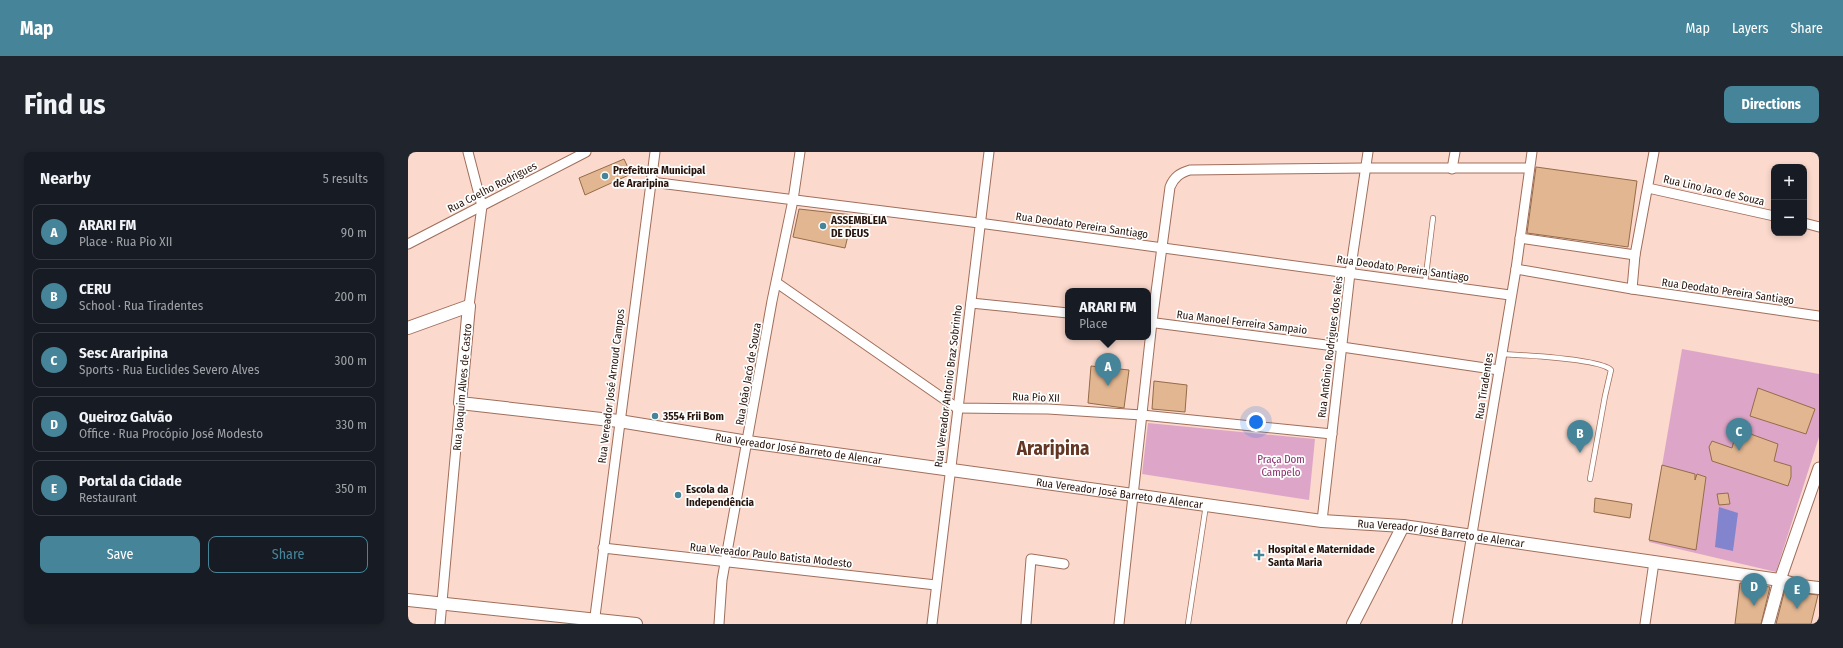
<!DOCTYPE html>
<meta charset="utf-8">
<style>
:root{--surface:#171b24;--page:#20242c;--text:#f1f3f6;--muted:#9ea1a6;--line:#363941;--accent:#468599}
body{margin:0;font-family:"Fira Sans Condensed",sans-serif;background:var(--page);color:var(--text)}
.controls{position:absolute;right:12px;top:12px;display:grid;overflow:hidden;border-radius:8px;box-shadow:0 2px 6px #0003}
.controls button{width:36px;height:36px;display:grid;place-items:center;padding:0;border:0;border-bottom:1px solid var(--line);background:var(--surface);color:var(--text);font:20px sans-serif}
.you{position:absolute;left:848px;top:270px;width:14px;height:14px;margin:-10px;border:3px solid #fff;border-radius:50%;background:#1a73e8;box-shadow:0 0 0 6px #1a73e833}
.badge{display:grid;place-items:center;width:26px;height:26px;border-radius:50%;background:var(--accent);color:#fff;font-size:13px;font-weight:700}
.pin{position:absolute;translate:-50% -33px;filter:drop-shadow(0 1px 2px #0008)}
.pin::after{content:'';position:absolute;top:21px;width:14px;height:12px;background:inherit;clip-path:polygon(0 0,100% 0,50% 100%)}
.popup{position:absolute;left:657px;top:136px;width:86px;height:52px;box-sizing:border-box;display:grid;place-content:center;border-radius:8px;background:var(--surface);filter:drop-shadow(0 1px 3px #0005);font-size:13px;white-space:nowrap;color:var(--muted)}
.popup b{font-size:15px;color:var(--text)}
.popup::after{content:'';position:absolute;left:50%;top:100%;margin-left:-8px;border:8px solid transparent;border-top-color:var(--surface)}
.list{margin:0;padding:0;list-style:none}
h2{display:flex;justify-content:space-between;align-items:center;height:52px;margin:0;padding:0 16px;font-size:17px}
h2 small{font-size:13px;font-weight:400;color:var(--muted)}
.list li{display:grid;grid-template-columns:26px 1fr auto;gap:12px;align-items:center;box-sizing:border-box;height:56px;margin:0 8px 8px;padding:0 8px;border:1px solid var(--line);border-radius:8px}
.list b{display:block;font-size:15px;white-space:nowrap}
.list p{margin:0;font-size:13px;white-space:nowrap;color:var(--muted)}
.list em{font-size:13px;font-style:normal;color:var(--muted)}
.actions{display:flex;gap:8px;padding:12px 16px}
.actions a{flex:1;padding:9px 0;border:1px solid var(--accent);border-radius:8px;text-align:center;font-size:14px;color:var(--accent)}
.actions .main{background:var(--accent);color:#fff}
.map{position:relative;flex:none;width:1411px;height:472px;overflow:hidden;border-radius:8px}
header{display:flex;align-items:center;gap:24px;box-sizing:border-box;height:56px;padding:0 20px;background:var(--accent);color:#fff}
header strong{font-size:19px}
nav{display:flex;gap:22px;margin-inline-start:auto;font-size:14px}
.intro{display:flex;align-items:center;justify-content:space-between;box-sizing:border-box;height:96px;padding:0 24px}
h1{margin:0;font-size:28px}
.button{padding:10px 18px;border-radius:8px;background:var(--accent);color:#fff;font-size:14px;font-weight:700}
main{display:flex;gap:24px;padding:0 24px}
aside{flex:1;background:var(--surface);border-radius:8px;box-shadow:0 2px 6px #0003}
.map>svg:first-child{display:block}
.green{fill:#dda6c8}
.water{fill:#8284cd}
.building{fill:#e2b691;stroke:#946c49}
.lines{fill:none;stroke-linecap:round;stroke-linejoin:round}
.service-casing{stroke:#a06e5b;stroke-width:6}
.minor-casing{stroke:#a06e5b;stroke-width:11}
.tertiary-casing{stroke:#a06e5b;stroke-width:13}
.secondary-casing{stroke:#a06e5b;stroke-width:14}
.service{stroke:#fff;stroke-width:4.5}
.minor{stroke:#fff;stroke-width:9}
.tertiary{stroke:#fff;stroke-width:11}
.secondary{stroke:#fff;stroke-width:12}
.poi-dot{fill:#468599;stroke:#fff;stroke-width:1.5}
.labels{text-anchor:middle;stroke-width:3.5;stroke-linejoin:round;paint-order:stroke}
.poi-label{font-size:11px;font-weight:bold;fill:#27140c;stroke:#fff;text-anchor:start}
.street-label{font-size:11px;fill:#27140c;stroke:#fff}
.park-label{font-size:11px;fill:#88306d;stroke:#fff}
.town-label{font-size:19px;font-weight:bold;fill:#643725;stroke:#fff}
</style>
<header>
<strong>Map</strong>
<nav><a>Map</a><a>Layers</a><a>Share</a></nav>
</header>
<div class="intro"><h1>Find us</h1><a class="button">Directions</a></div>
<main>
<aside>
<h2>Nearby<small>5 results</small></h2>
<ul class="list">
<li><span class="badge">A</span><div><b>ARARI FM</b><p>Place · Rua Pio XII</p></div><em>90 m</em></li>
<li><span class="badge">B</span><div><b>CERU</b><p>School · Rua Tiradentes</p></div><em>200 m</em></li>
<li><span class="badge">C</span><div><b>Sesc Araripina</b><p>Sports · Rua Euclides Severo Alves</p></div><em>300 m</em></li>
<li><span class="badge">D</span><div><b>Queiroz Galvão</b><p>Office · Rua Procópio José Modesto</p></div><em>330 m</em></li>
<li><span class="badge">E</span><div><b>Portal da Cidade</b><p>Restaurant</p></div><em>350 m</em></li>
</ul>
<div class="actions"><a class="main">Save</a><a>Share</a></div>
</aside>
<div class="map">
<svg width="1411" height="472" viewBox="0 0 1411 472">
<rect width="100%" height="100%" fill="#fbd9cc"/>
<!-- green -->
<g class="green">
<path d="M1274 197 1411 222V285L1368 420 1241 390Z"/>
<path d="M740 271 907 287 901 348 734 322Z"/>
</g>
<!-- water -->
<path class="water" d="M1311 355 1330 361 1325 399 1307 395Z"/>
<!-- building -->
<g class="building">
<path d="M216 7 223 22 177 43 171 26Z"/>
<path d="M1128 15 1229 29 1220 95 1119 81Z"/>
<path d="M391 57 445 63 437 96 385 85Z"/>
<path d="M683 214 721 218 716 256 680 251Z"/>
<path d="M746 229 779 233 777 260 744 257Z"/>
<path d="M1350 236 1407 257 1398 282 1342 264Z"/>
<path d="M1329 277 1370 292 1366 309 1383 314V325L1380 334 1304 309 1301 295 1304 289 1324 296Z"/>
<path d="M1254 313 1287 322V328L1289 322 1298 325 1288 398 1241 388Z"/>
<path d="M1320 341 1322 352 1311 353 1309 342Z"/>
<path d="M1187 346 1224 352 1222 366 1186 360Z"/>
<path d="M1332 431 1362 435 1353 472H1327Z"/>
<path d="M1377 437 1392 441 1410 443 1403 472H1368Z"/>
</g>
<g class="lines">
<defs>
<g id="service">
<path d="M1017 131 1025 66"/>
<path d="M1093 202C1113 203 1192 207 1203 218L1197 244 1182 327"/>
<path d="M780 472 798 353"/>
</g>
<g id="minor">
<path d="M60 0 74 54 61 154"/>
<path d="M1044 17 1047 0"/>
<path d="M243 30 571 71 1102 143"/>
<path d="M1240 36 1366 64"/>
<path d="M1396 71 1411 75"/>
<path d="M1112 86 1227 103"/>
<path d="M0 92 178 0"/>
<path d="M1108 117 1224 137 1411 164"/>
<path d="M369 131 549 256 640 257 734 263 924 282"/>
<path d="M1224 137 1227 103 1246 0"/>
<path d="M563 151 660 161"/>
<path d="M740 170 934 195 1091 218"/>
<path d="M914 369 942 121 960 0"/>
<path d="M195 396 528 433"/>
<path d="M32 472 52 251"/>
<path d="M186 472 247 0"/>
<path d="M311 472 314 428 364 149 385 48 392 0"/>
<path d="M524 472 581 0"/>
<path d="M618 472 623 407 656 412"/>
<path d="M711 472 744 170 762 35C766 25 772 21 782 18L958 16H1121"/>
<path d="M1049 472 1108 117 1124 0"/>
<path d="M1237 472 1246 410"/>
</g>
<path id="tertiary" d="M1372 428 1411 316"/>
<g id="secondary">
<path id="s1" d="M0 176 61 154 52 251 211 269 340 290 914 369 995 374 1372 428 1393 434 1411 436"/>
<path d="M0 448 228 472"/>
<path d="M945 472 995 374"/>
<path d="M1360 472 1372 428"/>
</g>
</defs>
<!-- service casing -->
<use href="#service" class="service-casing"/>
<!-- minor casing -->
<use href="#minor" class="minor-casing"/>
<!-- tertiary casing -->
<use href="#tertiary" class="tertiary-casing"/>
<!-- secondary casing -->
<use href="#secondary" class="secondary-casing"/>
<!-- service -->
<use href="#service" class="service"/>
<!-- minor -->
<use href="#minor" class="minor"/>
<!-- tertiary -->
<use href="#tertiary" class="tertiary"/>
<!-- secondary -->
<use href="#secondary" class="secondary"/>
</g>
<!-- markers -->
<g class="poi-dot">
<circle cx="197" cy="24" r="4"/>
<circle cx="415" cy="74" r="4"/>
<circle cx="247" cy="264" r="4"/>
<circle cx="270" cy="343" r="4"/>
<path d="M849 397h4v4h4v4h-4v4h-4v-4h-4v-4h4z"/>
</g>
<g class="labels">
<!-- poi labels -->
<g class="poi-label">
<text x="205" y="22">Prefeitura Municipal<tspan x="205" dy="13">de Araripina</tspan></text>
<text x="423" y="72">ASSEMBLEIA<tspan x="423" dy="13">DE DEUS</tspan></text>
<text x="255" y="268">3554 Frii Bom</text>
<text x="278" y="341">Escola da<tspan x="278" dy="13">Independência</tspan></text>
<text x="860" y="401">Hospital e Maternidade<tspan x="860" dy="13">Santa Maria</tspan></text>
</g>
<!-- street labels -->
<g class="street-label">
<text transform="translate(84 35) rotate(-27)" y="4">Rua Coelho Rodrigues</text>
<text transform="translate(1306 38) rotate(13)" y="4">Rua Lino Jaco de Souza</text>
<text transform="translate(674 73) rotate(8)" y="4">Rua Deodato Pereira Santiago</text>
<text transform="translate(995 116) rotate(8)" y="4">Rua Deodato Pereira Santiago</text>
<text transform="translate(1320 139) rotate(8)" y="4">Rua Deodato Pereira Santiago</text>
<text transform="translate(834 170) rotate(7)" y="4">Rua Manoel Ferreira Sampaio</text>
<text transform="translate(922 195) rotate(-83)" y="4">Rua Antônio Rodrigues dos Reis</text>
<text transform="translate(340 222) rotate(-80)" y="4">Rua João Jacó de Souza</text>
<text transform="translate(203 234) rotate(-83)" y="4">Rua Vereador José Arnoud Campos</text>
<text transform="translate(540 234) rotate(-83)" y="4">Rua Vereador Antonio Braz Sobrinho</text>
<text transform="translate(1076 234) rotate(-81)" y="4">Rua Tiradentes</text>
<text transform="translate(54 235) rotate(-85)" y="4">Rua Joaquim Alves de Castro</text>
<text transform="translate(628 245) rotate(2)" y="4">Rua Pio XII</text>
<text dy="4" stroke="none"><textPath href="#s1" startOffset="504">Rua Vereador José Barreto de Alencar</textPath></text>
<text dy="4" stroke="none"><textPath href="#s1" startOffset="828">Rua Vereador José Barreto de Alencar</textPath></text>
<text dy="4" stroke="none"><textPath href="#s1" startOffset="1152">Rua Vereador José Barreto de Alencar</textPath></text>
<text transform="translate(363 403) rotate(6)" y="4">Rua Vereador Paulo Batista Modesto</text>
</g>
<!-- park labels -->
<g class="park-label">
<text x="873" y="311">Praça Dom<tspan x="873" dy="13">Campelo</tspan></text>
</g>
<!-- town labels -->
<g class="town-label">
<text x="645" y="303">Araripina</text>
</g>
</g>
</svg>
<div class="controls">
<button>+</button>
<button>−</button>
</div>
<div class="you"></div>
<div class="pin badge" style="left:700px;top:234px">A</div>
<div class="popup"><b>ARARI FM</b>Place</div>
<div class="pin badge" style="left:1172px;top:301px">B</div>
<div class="pin badge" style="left:1331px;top:299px">C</div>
<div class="pin badge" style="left:1346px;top:454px">D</div>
<div class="pin badge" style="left:1389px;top:457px">E</div>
</div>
</main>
